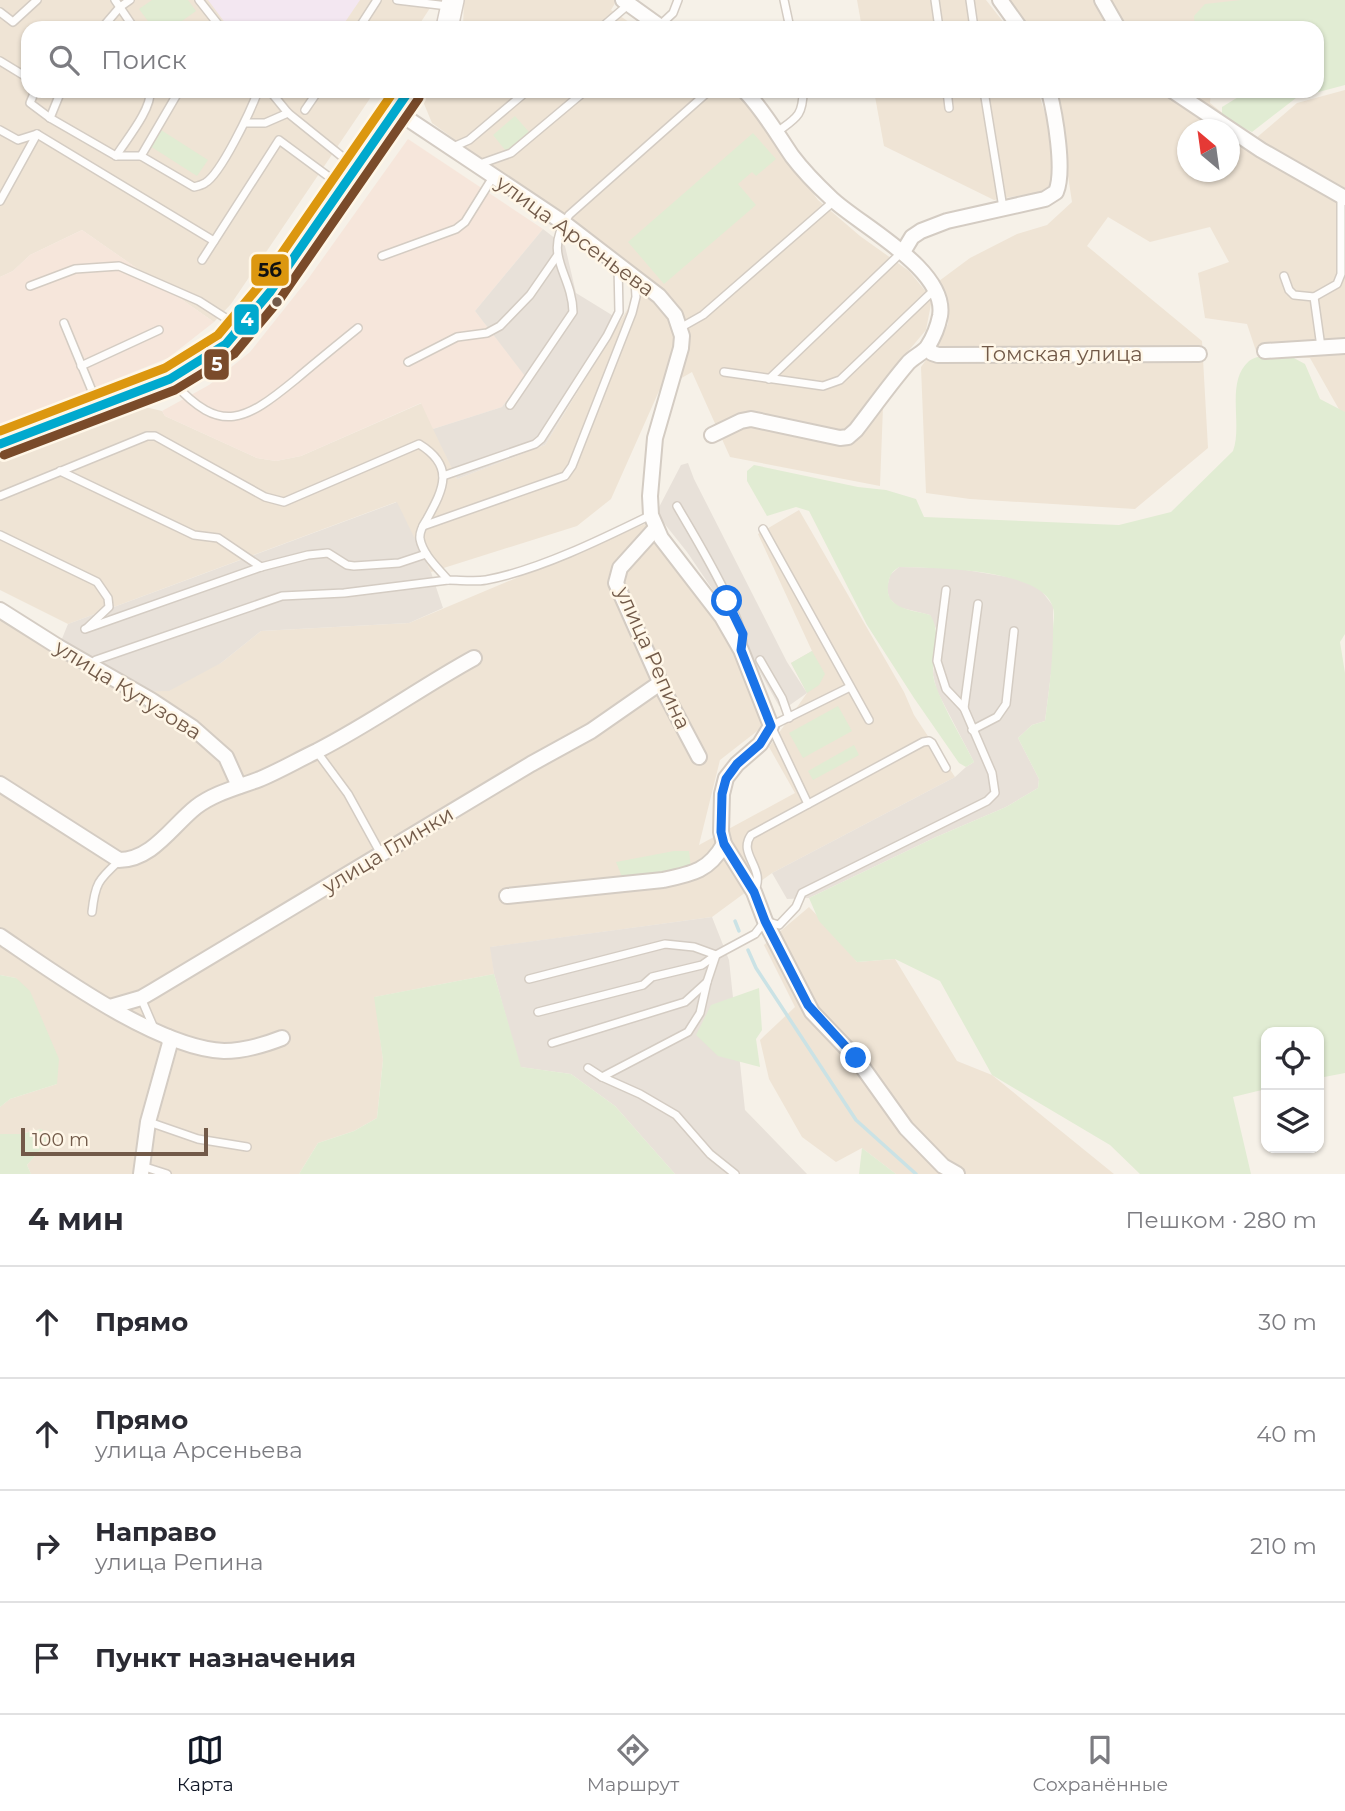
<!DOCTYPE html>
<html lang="ru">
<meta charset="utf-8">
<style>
:root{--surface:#fff;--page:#f2f2f3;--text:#2b2b33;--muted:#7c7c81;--line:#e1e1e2;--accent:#111827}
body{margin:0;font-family:Montserrat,sans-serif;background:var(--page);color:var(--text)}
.controls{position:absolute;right:21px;bottom:21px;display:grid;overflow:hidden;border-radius:14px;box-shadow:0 2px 5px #0004}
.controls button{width:63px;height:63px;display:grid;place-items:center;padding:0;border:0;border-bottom:2px solid var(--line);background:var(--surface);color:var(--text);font:35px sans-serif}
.compass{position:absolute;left:1177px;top:119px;width:63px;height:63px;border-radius:50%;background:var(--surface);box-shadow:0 2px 5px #0004;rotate:331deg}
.scale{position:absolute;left:21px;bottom:18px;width:187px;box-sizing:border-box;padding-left:7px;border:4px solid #725a49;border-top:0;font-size:19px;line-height:24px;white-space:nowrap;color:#725a49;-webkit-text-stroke:5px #fff7e8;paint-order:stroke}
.stop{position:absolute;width:21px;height:21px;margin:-16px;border:5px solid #1a73e8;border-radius:50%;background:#fff}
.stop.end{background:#1a73e8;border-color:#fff;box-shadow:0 2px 7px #0008}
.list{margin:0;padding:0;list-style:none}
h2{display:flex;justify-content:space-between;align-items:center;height:91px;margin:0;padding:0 28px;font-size:30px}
h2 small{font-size:23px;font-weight:400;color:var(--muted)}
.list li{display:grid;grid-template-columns:46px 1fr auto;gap:21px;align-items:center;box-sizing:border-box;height:112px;padding:0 28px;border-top:2px solid var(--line)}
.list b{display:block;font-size:26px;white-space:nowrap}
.list p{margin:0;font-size:23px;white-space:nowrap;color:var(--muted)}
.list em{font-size:23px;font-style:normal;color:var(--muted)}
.icon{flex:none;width:38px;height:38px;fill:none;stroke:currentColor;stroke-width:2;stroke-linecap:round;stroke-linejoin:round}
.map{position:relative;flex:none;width:1345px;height:1174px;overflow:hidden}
.search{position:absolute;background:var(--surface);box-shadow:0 2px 5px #0004;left:21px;right:21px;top:21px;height:77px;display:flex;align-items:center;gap:18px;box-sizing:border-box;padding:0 24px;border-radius:21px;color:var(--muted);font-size:26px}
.sheet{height:539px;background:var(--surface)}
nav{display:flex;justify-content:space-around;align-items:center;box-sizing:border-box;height:98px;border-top:2px solid var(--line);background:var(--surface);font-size:19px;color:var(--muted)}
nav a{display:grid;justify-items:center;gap:4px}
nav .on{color:var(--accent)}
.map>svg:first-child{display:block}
.residential{fill:#efe4d5;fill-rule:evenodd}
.commercial{fill:#f6e6db}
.industrial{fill:#e8e1d9}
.education{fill:#f3e7f1}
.green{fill:#e1ecd3}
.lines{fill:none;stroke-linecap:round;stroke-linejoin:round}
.stream{stroke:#cae2e5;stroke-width:3.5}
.lane-casing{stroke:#d4ccc3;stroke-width:10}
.street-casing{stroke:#d4ccc3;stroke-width:18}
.secondary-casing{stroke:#d6cdc4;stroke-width:24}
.lane{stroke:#fefdfc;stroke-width:7}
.street{stroke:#fefdfc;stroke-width:14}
.secondary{stroke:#fefdfc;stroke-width:21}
.bus-1-casing{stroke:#fff7e8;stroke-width:14}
.bus-2-casing{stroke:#fff7e8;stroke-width:14}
.bus-3-casing{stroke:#fff7e8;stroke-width:14}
.bus-1{stroke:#00a9ce;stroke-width:9}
.bus-2{stroke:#7a4b2a;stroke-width:9}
.bus-3{stroke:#dc970f;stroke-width:9}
.route{stroke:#1a73e8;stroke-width:9}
.bus-dot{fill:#725a49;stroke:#fff7e8;stroke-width:2.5}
.labels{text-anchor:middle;stroke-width:5;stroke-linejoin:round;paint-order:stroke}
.street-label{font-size:21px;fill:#725a49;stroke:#fff7e8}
.line-badge{stroke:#fff7e8;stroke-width:2.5}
.badge-label{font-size:19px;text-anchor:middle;font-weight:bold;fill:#fff}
.pale-badge-label{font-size:19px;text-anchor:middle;font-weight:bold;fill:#111}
</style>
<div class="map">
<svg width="1345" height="1174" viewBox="0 0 1345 1174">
<rect width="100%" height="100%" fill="#f6f1e8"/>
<!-- residential -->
<g class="residential">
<path d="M0 0H431L432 5 417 28H28V91H375L231 304 214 322 82 230 30 255 13 271 0 277Z"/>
<path d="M464 0H617L611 10 638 28H463Z"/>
<path d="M857 0H986L1008 28H862Z"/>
<path d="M1010 0H1277L1271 28H1028Z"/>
<path d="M1345 90V420L1310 358 1257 354 1247 324 1205 318 1198 273 1229 262 1210 227 1150 242 1108 217 1087 246 1202 341 1208 448 1135 509 970 499 926 493 921 367 937 345 948 324 949 303 939 281 970 258 1017 234 1047 225 1072 202 1055 91H1211L1210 103 1255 139 1297 103ZM1188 130H1230V172H1188Z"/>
<path d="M427 91H736L818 200 860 236 909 271 932 299 926 330 884 380 880 486 730 457 692 372 659 391 611 499 577 526 431 572 396 502 68 624 0 590V455L145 407 162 411 165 416 257 458 276 461 301 456 422 403 457 479 545 445 646 279 432 123 422 99Z"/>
<path d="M874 91H1038L1053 139 1052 190 994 200 884 146Z"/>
<path d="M799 510 904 692 914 715 955 777 772 873 712 917 491 947 494 974 375 997 383 1060 377 1118 354 1131 318 1143 299 1174H31L27 1165 49 1140 41 1129 21 1134H0V1107L10 1099 57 1084 16 978 0 975V620L129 692 221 663 261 631 409 623 647 523 736 650 765 725 720 760 699 845 795 793 769 747 807 693 791 663 812 651 758 534Z"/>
<path d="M809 907 835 934 857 962 895 959 957 1061 992 1075 1114 1174H896L862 1148 836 1162 802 1137 769 1079 760 1040 795 1007 764 945Z"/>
</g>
<!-- commercial -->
<g class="commercial">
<path d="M408 139 543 229 475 311 525 375 502 407 433 429 421 403 301 456 276 461 257 458 165 416 162 411 209 385 250 352 308 279Z"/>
<path d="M82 230 214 322 168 358 0 426V277L13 271 30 255Z"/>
</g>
<!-- industrial -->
<g class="industrial">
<path d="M543 229 565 246 576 293 620 320 545 445 457 479 433 429 502 407 525 376 475 311Z"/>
<path d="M688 463 694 479 787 662 807 693 787 707 779 706 717 596 687 552 656 513 681 465Z"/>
<path d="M397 502 431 572 443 608 409 623 261 631 221 663 169 691 129 692 57 651 68 624Z"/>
<path d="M899 567 954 568 1025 580 1041 590 1053 606V658L1045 721 1032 725 1018 738 1039 779 1038 788 1006 807 936 837 809 898 787 899 772 873 955 777 966 767 974 762 937 691 933 675 937 631 930 615 898 607 889 598 887 588 890 575Z"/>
<path d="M712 917 729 960 745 1110 807 1174H675L615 1106 571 1074 520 1067 494 974 490 947Z"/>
</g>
<!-- education -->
<path class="education" d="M208 0H360L341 28H229Z"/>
<!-- green -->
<g class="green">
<path d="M152 0H188L196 11 172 28H153L139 9Z"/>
<path d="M1241 0H1345V85L1296 98 1252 132 1222 118V107L1248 91H1317V28H1195L1194 16 1205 4Z"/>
<path d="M515 116 529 132 506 151 493 135Z"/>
<path d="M161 130 208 160 197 176 150 146Z"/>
<path d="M753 133 776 159 756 176 752 172 738 184 756 205 664 284 628 242Z"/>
<path d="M1270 354 1290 356 1305 364 1320 399 1345 412V634L1340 642 1345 673V1073L1319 1078V1032H1266V1089L1233 1097 1251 1174H1140L1110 1145 992 1075 940 981 895 959 857 962 819 921 809 898 936 837 1006 807 1038 788 1039 779 1018 738 1032 725 1045 721C1049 691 1053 660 1053 630 1053 623 1055 614 1053 608 1044 568 932 568 899 567 891 572 889 577 888 586 885 609 913 610 930 615 942 632 933 653 933 673 933 691 965 743 974 762L966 767 959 763 914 698 867 625 809 511 796 507 767 516 747 481V471L754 465 858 487 886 490 916 499 924 517 1119 525 1171 512 1233 451C1243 424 1225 382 1249 361 1254 357 1263 356 1270 354Z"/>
<path d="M812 651 825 674 819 685 807 693 791 663Z"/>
<path d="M838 706 852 731 803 758 789 733Z"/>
<path d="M854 745 859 755 813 780 808 771Z"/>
<path d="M674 851H689L691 868 622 877 616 862Z"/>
<path d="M494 974 521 1067 571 1074 615 1106 675 1174H299L318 1143 354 1131 377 1118 383 1060 374 997Z"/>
<path d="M0 975 16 978 30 991 59 1059 57 1084 10 1099 0 1107Z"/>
<path d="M759 988 762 1030 756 1039 760 1067 718 1056 696 1035 711 1005Z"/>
<path d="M41 1129 47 1133 49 1140 27 1165 31 1174H0V1134H21Z"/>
<path d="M862 1148 896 1174H859Z"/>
</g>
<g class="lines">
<!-- stream -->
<g class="stream">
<path d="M735 921 739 931"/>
<path d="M748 950 756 968 856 1120 916 1174"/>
</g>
<defs>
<g id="lane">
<path d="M115 0 134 28"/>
<path d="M199 0 221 28"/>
<path d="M397 0 448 6"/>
<path d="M784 0 790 28"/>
<path d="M935 0 939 28"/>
<path d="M970 0 974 28"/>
<path d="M0 12 13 22 37 0"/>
<path d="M730 26 731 28"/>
<path d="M658 27 673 13 678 0"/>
<path d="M102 28 120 7 130 0"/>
<path d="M359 28 377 0"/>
<path d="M601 28 629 4"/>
<path d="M0 61 28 78"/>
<path d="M35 91 30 103 50 118 116 156H141"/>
<path d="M174 91 176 96 141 156 194 187C198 186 202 185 205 183 221 174 251 110 258 91"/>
<path d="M270 91 288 113 355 167"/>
<path d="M947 91 949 108"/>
<path d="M984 91 1003 208"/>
<path d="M305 110 318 91"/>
<path d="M50 118 61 91"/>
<path d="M246 123H265L288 113"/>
<path d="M0 130 18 140 37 134 214 241"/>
<path d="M777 132C796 118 803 116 803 91"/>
<path d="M453 147 469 140 527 91"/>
<path d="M116 156C126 140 152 109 150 91"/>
<path d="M477 165 511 153 585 91"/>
<path d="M0 201 37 134"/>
<path d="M382 256 456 229 465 222 493 177"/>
<path d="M202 260 279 140 340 185"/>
<path d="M1284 276 1289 290 1294 295 1314 297 1321 347"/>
<path d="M30 286 75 269 119 266 199 301 238 326"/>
<path d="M1314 297 1337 284 1341 274V197"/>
<path d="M64 323 97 403"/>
<path d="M680 328 703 315 834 201"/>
<path d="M408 362 457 337 487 333 500 326 530 295 557 256"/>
<path d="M81 366 159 330"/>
<path d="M724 372 823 386 840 380 934 290"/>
<path d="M769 379 902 252"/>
<path d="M173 382C221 436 246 420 295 380 316 362 337 345 358 328"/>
<path d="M510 405 573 312C572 272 541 256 569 215L709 91"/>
<path d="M60 471 194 535 218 538 261 567"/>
<path d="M443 476 535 444 541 439 607 336 619 312 618 266"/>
<path d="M0 496 147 436H155L265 497 284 502 419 444C455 466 444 488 427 519 423 525 419 532 420 539 423 555 438 568 448 580 460 580 474 582 486 580 539 570 602 539 651 515"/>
<path d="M677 506C690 529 751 627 742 649"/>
<path d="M423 526 565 476 572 466 632 313 636 297 635 279"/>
<path d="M763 529 869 720"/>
<path d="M0 535 97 582 108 598 109 607 88 627"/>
<path d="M85 629 261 567 308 555 328 553 347 565 354 566 399 563 426 554"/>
<path d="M760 660 782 698 789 718"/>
<path d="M90 665 96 660 282 596 344 593 448 580"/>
<path d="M964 708 978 604"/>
<path d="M972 730 997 717 1006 704 1014 631"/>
<path d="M317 752 348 794 381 854"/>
<path d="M808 804 771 726 850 687"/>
<path d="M754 892C767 868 737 855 751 835L923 742 929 741 932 743 946 768"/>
<path d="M92 912C95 884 98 880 119 861"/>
<path d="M529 979 665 944 694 947 716 955 755 934 765 921 779 925 796 907 802 893 987 801 995 793 992 773 964 708 946 689 937 661 946 590"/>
<path d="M141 998 153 1026"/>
<path d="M538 1012 643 985 652 977 702 965 716 955 707 982 685 1002 552 1043"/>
<path d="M588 1068 602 1077 688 1032 700 1013 707 982"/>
<path d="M602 1077 640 1094 676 1115 710 1154 735 1174"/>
<path d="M149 1122 198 1139 247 1147"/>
<path d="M142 1166 167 1174"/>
</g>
<g id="street">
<path d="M623 0 662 28"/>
<path d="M1000 0 1020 28"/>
<path d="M1102 0 1118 28"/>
<path d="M1173 91 1261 150 1345 198"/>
<path d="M396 111 564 223 659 296 675 315 682 336 681 348 655 438 650 496 651 515 661 538 722 617 741 650 771 726 760 744 737 764 726 778 722 794 721 832 724 844 754 892 765 921 812 1012 856 1058 906 1128 943 1166 957 1174"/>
<path d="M903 252 912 237 921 231 947 221 1045 199 1056 192C1065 171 1055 114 1049 91"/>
<path d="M928 347 932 353 938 355 1199 354"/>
<path d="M1265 351 1345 346"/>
<path d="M712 435 741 421 751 419 840 438 848 437 856 430C873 408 890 384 908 363 913 357 925 352 928 346 933 338 938 326 940 316 948 270 861 226 832 199 818 186 804 172 792 156 777 134 764 111 745 91"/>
<path d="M656 528 620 568 616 583 665 693 699 757"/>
<path d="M0 610 57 646 151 700 192 727 226 757 239 786"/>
<path d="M0 784 119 860C152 860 172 826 196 807 214 793 239 787 260 779 279 771 298 760 317 751 372 723 421 687 474 658"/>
<path d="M507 896 663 880C692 874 709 871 724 844"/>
<path d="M0 936C56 974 157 1048 224 1051 244 1051 264 1045 282 1038"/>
<path d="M110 1007 141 998 153 991 531 764 591 731 660 683"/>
<path d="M141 1174 148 1122 170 1043 168 1037"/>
</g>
<g id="secondary">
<path d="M447 28 453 0"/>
<path d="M0 444 170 379 226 344 270 292 409 91"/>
</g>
</defs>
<!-- lane casing -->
<use href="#lane" class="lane-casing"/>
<!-- street casing -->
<use href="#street" class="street-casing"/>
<!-- secondary casing -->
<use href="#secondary" class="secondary-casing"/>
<!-- lane -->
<use href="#lane" class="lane"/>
<!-- street -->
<use href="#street" class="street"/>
<!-- secondary -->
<use href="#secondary" class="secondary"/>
<defs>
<path id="bus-1" d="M0 444 170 379 226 344 270 292 409 91"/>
<path id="bus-2" d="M4 455 175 390 234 354 280 299 419 98"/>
<path id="bus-3" d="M0 431 165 368 218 335 260 285 394 91"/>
</defs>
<!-- bus-1 casing -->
<use href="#bus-1" class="bus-1-casing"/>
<!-- bus-2 casing -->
<use href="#bus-2" class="bus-2-casing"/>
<!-- bus-3 casing -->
<use href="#bus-3" class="bus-3-casing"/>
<!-- bus-1 -->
<use href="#bus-1" class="bus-1"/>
<!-- bus-2 -->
<use href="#bus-2" class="bus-2"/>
<!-- bus-3 -->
<use href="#bus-3" class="bus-3"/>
</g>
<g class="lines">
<!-- route -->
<path class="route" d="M727 601 743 634 741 650 771 726 760 744 737 764 726 779 722 794 721 832 724 844 754 892 765 921 808 1005 856 1058"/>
</g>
<!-- markers -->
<circle class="bus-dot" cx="277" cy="302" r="6"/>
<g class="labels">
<!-- street labels -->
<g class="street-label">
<text transform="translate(575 236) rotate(36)" y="7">улица Арсеньева</text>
<text x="1062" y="361">Томская улица</text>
<text transform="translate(653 658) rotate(66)" y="7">улица Репина</text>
<text transform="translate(128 690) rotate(32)" y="7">улица Кутузова</text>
<text transform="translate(388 850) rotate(-31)" y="7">улица Глинки</text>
</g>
</g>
<g class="line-badge">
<rect x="250" y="253" width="40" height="34" rx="7" fill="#dc970f"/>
<rect x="233" y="303" width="27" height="33" rx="7" fill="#00a9ce"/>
<rect x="203" y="348" width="27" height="33" rx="7" fill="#7a4b2a"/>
</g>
<g class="badge-label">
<text x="247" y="326">4</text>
<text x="217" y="371">5</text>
</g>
<g class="pale-badge-label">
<text x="270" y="277">5б</text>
</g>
</svg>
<div class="controls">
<button><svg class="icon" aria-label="locate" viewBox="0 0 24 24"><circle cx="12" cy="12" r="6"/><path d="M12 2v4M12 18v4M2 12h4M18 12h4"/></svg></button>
<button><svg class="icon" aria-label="layers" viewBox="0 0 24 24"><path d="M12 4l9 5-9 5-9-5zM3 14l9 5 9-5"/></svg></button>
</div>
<svg class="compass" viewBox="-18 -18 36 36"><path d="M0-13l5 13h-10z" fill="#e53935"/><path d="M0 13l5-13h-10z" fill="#7c7c81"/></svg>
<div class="scale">100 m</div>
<div class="stop" style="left:727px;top:601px"></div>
<div class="stop end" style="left:856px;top:1058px"></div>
<div class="search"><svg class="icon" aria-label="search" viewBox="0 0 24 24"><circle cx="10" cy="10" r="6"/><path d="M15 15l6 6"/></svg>Поиск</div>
</div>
<section class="sheet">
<h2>4 мин<small>Пешком · 280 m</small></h2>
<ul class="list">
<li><svg class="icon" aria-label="ahead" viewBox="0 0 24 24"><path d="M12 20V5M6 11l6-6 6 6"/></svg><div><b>Прямо</b></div><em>30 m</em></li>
<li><svg class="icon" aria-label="ahead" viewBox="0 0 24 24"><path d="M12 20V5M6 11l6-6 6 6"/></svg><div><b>Прямо</b><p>улица Арсеньева</p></div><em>40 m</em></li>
<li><svg class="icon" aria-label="right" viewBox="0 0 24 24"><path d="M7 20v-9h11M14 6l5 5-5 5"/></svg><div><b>Направо</b><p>улица Репина</p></div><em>210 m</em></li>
<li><svg class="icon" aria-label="arrive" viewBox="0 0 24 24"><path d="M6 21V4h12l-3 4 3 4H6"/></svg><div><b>Пункт назначения</b></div></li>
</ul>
</section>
<nav>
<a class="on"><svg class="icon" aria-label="map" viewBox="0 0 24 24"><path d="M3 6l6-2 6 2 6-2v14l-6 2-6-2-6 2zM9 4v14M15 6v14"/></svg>Карта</a>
<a><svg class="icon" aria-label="directions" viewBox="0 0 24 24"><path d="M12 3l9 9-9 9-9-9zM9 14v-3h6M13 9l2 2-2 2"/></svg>Маршрут</a>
<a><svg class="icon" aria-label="saved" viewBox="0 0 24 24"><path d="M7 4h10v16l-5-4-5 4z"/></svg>Сохранённые</a>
</nav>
